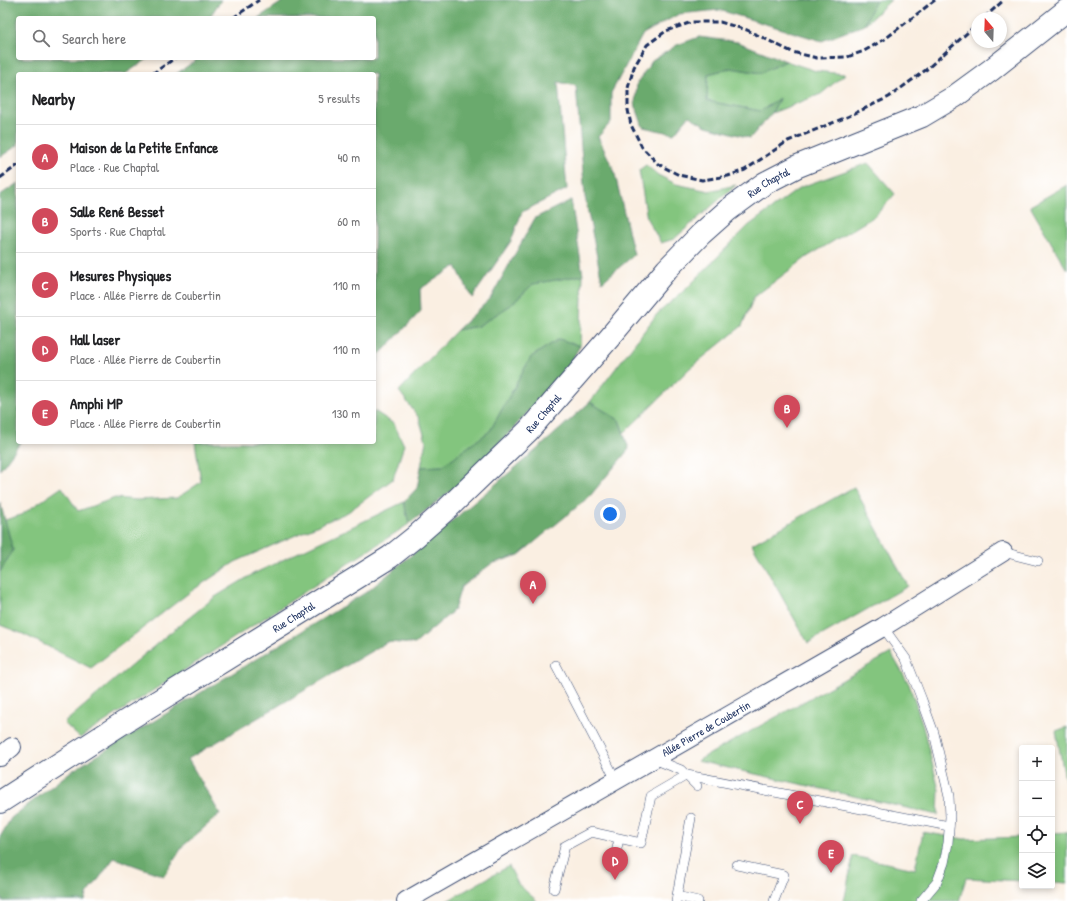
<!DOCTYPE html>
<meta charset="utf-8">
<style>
:root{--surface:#fff;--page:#f6f6f6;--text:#202124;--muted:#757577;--line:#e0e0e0;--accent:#d1495b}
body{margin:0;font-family:"Patrick Hand",sans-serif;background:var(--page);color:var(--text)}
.controls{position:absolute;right:12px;bottom:12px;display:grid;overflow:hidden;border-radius:4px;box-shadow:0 2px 6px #0003}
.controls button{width:36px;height:36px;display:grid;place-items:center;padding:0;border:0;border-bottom:1px solid var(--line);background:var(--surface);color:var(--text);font:20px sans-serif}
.compass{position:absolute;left:971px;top:12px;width:36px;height:36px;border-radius:50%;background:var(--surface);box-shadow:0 2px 6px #0003;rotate:341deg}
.you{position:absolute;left:610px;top:514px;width:14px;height:14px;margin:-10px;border:3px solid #fff;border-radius:50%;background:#1a73e8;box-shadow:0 0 0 6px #1a73e833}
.badge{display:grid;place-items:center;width:26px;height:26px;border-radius:50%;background:var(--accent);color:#fff;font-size:13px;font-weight:700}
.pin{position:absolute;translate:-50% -33px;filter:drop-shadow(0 1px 2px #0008)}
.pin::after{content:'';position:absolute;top:21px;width:14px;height:12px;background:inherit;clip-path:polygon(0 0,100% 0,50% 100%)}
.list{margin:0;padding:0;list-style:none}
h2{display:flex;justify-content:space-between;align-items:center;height:52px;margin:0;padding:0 16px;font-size:17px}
h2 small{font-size:13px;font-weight:400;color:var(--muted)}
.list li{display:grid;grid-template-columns:26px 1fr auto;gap:12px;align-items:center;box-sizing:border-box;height:64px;padding:0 16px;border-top:1px solid var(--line)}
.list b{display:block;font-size:15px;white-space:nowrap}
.list p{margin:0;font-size:13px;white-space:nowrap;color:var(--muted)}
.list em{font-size:13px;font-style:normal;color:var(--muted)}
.icon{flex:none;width:22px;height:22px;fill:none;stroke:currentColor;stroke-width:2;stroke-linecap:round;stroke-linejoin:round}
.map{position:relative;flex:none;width:1067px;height:901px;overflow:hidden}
.search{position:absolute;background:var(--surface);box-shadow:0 2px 6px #0003;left:16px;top:16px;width:360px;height:44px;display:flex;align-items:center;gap:10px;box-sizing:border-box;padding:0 14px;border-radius:4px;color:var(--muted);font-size:15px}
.panel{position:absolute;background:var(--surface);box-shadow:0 2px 6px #0003;left:16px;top:72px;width:360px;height:372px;border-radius:4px}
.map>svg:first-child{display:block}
.green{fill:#83c57e;stroke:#4f7a6e}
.forest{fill:#6aaa6d;stroke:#426c66}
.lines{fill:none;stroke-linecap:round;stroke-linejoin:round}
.service-casing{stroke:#3c4c72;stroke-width:10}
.minor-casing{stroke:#3c4c72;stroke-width:20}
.tertiary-casing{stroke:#3c4c72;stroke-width:24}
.service{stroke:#fff;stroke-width:9}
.minor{stroke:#fff;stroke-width:18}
.tertiary{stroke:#fff;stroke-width:22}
.rail{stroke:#1b2f5e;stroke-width:3;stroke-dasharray:6 3;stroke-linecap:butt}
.labels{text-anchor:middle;stroke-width:3;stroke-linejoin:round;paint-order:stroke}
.street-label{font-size:11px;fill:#1b2f5e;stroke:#fff}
</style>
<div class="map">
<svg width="1067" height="901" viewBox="0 0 1067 901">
<rect width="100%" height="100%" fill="#fff"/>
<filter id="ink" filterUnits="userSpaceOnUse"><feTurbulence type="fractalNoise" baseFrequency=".025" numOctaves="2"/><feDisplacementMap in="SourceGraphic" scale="8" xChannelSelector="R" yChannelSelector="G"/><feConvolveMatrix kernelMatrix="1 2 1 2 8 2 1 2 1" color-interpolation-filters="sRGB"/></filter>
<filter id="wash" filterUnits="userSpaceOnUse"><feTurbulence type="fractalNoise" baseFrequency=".012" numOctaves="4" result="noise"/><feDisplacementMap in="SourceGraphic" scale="16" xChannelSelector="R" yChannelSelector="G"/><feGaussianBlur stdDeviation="0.9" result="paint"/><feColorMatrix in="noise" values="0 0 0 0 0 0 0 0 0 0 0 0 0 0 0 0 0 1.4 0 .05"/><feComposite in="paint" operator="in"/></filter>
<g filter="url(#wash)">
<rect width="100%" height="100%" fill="#faefe2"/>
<!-- green -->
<g class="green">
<path d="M876 0H891L864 25Z"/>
<path d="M786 61 816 71 845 74 821 94 772 113 779 99 761 111 707 101 708 74 731 68 761 73Z"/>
<path d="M868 163 895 194 875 216 807 257 754 297 742 326 690 368 624 433 619 420 590 402 657 314 687 288 748 226 801 187Z"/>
<path d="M646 165 658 175 676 184 709 191 736 185 674 239 661 243 647 219 639 170Z"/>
<path d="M1067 185V270L1030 206Z"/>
<path d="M583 275 580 346 559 339 531 357 490 431 442 466 421 467 426 441 419 418 399 391 457 330 478 326 511 305 533 284Z"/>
<path d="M374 412H376L394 424 404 445 393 479 348 512 235 562 190 592 91 668 23 634 0 625V572L13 550 5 520 21 515 62 487 78 511 115 498 137 500 177 498 201 482 195 442H374Z"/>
<path d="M854 487 908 586 808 643 752 544Z"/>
<path d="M404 502 409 524 80 738 64 723 166 636 215 597 253 574Z"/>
<path d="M891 653 909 684 922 723 939 790 938 815 697 761Z"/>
<path d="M1067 727V790L1056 731Z"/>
<path d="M923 832 964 839 1022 837V881L966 878 959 901H843L845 897 853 856 915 869Z"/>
<path d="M1067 832V883L1052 882V833Z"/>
<path d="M509 866 518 884 537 901H447Z"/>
</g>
<!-- forest -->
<g class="forest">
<path d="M0 0H221L209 18H18V58H149L125 74H18V145L0 157Z"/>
<path d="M285 0H876L864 25 822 41 719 10 679 14 643 34 611 93V122L598 137 614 170 634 255 602 282 585 197 576 86 558 82 567 189 522 212 511 241 472 298 456 266 420 289 421 311 379 355 374 382V74H176L199 58H374V18H258Z"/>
<path d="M699 37 738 42 786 61 761 73 731 68 708 74 707 101 761 111 779 98 772 113 750 138 706 126 689 116 674 134 643 127 635 104 637 83 652 61 677 45Z"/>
<path d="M18 183V442H21L0 470V195Z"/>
<path d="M571 200 583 275 533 284 511 305 478 326 457 330 490 299 535 218Z"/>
<path d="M559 339 580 346 566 370 472 474 409 524 404 502 417 488 421 467 442 466 490 431 531 357Z"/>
<path d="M590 402 619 420 629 449 590 496 519 555 491 564 461 587 454 610 415 644 387 642 188 759 220 814 183 846 164 876 114 858 87 895 85 901H3L0 894V837L11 818 70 772 368 591 440 531 541 446Z"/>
<path d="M0 502 13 550 0 572Z"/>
</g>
</g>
<g filter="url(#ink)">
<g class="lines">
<defs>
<g id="service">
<path d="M1003 552 1038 561"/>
<path d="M883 627 906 659 922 700 934 733 949 796 950 817 948 843 944 863 937 882 921 901"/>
<path d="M556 665 616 780"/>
<path d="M654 759 681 770 697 786"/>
<path d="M616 853 619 839"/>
<path d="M737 865 784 875 774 901"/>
<path d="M554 889 565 846 591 832 641 843 651 796 687 775 949 826"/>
<path d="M677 896 698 901"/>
<path d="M676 901 691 818"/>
</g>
<g id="minor">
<path d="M0 757 12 747"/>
<path id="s1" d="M406 901 883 627 1003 552"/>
</g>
<g id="tertiary">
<path id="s2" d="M0 802 121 724 260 638 390 557 415 537 448 508 528 431 609 338 667 269 701 234 728 210 765 183 798 166 922 116 954 97 991 70 1067 10"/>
</g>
</defs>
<!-- service casing -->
<use href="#service" class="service-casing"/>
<!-- minor casing -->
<use href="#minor" class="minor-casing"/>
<!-- tertiary casing -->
<use href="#tertiary" class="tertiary-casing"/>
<!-- service -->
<use href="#service" class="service"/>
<!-- minor -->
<use href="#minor" class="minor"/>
<!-- tertiary -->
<use href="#tertiary" class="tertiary"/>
<!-- rail -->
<g class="rail">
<path d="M935 0 885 39 864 51 847 57 817 58 792 52 747 30 720 22H692L666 31 647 45 634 67 628 88V110L631 125 642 147 658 164 679 175 702 180 728 176 745 170 788 141 847 117 889 97 927 69 977 24"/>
<path d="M233 18 259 0"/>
<path d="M984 18 1004 0"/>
<path d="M152 74 175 58"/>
<path d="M0 178 18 165"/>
</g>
</g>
</g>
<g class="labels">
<!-- street labels -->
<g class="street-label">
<text dy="4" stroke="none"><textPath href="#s2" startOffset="995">Rue Chaptal</textPath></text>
<text dy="4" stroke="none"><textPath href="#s2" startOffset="671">Rue Chaptal</textPath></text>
<text dy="4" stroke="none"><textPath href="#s2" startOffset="347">Rue Chaptal</textPath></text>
<text dy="4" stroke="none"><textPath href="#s1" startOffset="346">Allée Pierre de Coubertin</textPath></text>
</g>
</g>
</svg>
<div class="controls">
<button>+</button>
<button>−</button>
<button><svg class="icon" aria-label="locate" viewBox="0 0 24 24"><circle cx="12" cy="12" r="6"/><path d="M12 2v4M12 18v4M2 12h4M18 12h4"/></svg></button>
<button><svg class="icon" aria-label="layers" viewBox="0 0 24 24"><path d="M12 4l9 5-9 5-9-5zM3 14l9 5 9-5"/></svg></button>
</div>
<svg class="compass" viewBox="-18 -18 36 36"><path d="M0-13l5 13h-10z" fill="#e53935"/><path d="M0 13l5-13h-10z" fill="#757577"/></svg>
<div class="you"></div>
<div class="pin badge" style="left:533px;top:604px">A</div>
<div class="pin badge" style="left:787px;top:428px">B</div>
<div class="pin badge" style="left:800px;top:824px">C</div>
<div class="pin badge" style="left:615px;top:880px">D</div>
<div class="pin badge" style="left:831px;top:873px">E</div>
<div class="search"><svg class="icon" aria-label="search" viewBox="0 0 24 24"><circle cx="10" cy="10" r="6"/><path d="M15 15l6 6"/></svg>Search here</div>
<section class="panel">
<h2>Nearby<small>5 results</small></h2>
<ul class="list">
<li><span class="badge">A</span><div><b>Maison de la Petite Enfance</b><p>Place · Rue Chaptal</p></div><em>40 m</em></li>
<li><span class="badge">B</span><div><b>Salle René Besset</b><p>Sports · Rue Chaptal</p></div><em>60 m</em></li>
<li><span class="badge">C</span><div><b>Mesures Physiques</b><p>Place · Allée Pierre de Coubertin</p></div><em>110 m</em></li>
<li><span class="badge">D</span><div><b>Hall laser</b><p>Place · Allée Pierre de Coubertin</p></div><em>110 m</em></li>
<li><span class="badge">E</span><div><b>Amphi MP</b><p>Place · Allée Pierre de Coubertin</p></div><em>130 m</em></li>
</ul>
</section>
</div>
